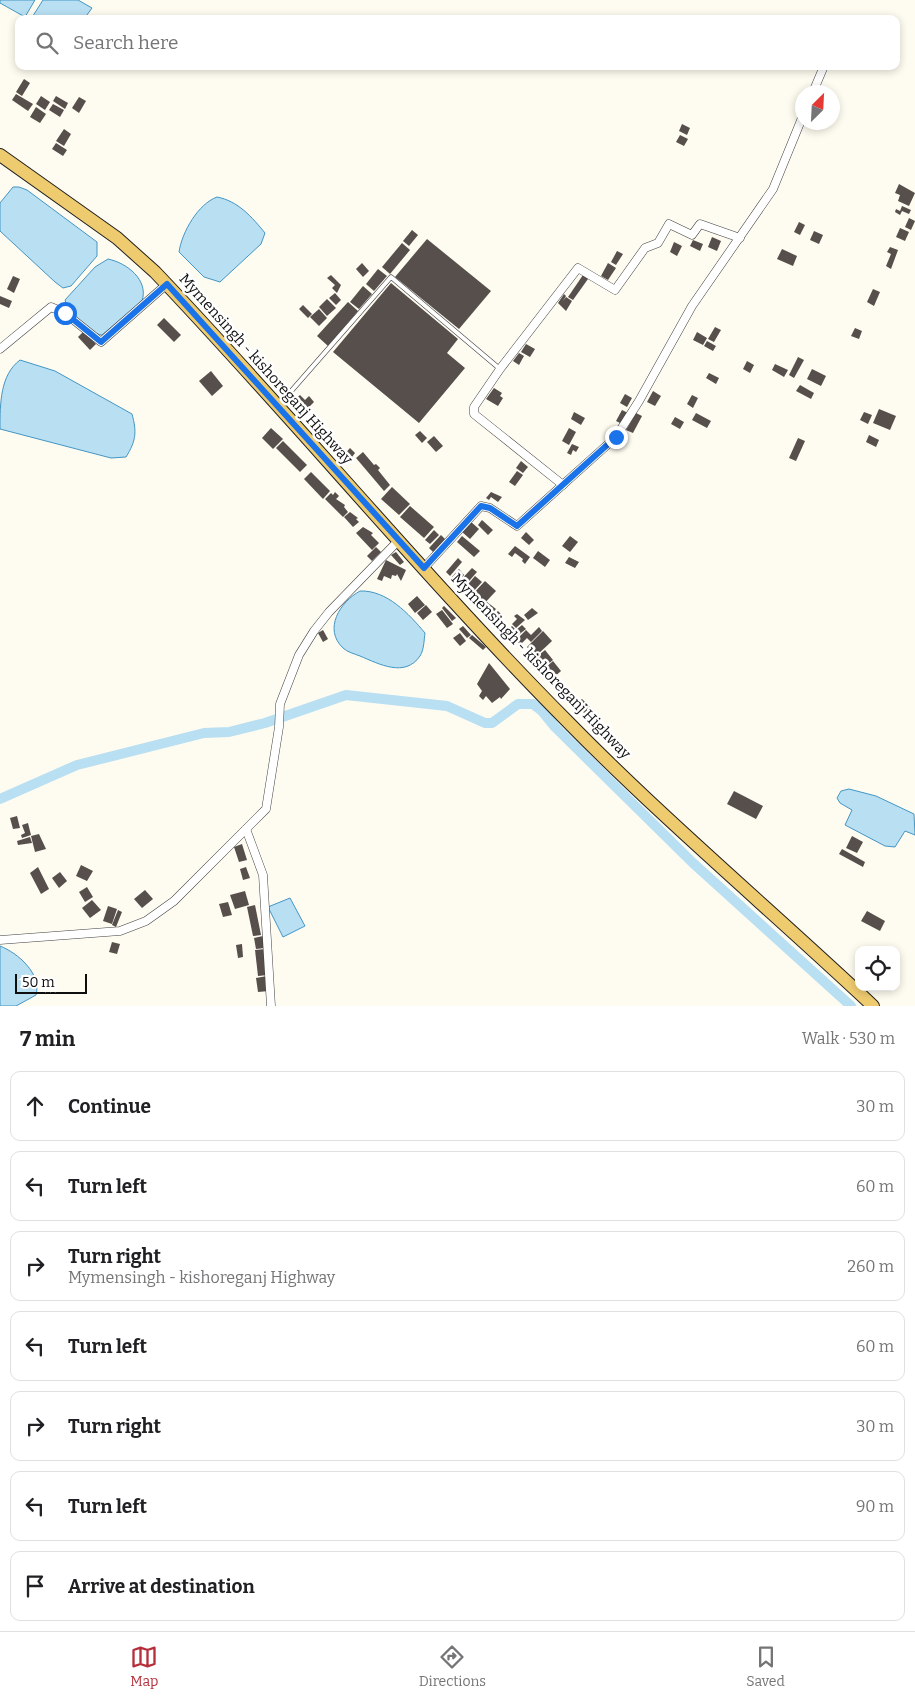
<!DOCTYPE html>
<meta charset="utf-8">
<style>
:root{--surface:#fff;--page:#f2f2f2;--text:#202124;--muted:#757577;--line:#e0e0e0;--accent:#b52f3b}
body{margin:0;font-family:Bitter,serif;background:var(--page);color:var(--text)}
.controls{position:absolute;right:15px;bottom:15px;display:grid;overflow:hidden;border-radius:10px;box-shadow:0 2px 8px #0003}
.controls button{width:45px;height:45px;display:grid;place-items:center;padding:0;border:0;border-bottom:1px solid var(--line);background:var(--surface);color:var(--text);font:25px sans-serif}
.compass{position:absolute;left:795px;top:85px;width:45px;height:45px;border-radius:50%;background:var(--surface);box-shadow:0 2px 8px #0003;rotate:24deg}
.scale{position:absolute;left:15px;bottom:12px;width:72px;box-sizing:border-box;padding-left:5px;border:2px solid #0e0e0e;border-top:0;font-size:14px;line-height:18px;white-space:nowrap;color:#0e0e0e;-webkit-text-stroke:4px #fff;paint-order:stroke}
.stop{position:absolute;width:15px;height:15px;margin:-11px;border:4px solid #1a73e8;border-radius:50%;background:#fff}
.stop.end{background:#1a73e8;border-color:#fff;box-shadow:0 1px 5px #0008}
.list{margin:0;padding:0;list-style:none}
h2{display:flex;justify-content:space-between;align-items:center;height:65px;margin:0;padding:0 20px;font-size:21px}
h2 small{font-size:16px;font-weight:400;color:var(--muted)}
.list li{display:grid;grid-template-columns:32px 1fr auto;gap:15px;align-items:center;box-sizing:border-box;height:70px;margin:0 10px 10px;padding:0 10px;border:1px solid var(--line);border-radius:10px}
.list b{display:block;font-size:19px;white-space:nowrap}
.list p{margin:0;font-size:16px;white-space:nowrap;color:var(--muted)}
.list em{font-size:16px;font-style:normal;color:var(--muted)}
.icon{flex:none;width:28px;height:28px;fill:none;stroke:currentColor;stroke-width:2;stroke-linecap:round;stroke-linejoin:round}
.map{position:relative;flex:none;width:915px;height:1006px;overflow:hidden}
.search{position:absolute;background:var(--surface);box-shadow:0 2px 8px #0003;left:15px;right:15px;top:15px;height:55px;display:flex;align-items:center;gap:12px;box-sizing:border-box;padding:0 18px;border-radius:10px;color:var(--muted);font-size:19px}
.sheet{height:625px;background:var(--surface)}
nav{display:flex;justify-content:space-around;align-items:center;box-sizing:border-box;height:70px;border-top:1px solid var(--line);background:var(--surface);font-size:14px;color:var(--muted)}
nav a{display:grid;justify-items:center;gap:2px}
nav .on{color:var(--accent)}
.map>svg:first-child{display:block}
.water{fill:#b8dff2;stroke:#4496c4}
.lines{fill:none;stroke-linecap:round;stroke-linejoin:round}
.canal{stroke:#b8dff2;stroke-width:10}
.building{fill:#564f4b}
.service-casing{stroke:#414141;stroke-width:5}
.minor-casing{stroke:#414141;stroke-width:9}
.primary-casing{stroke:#1f1f1f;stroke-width:14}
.service{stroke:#fff;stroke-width:4}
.minor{stroke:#fff;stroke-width:8}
.primary{stroke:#efcb6f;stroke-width:12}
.route{stroke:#1a73e8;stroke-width:6}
.labels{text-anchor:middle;stroke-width:5;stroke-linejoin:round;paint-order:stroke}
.street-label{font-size:15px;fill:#0e0e0e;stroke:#fff}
</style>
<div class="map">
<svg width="915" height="1006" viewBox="0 0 915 1006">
<rect width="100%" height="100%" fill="#fefbf0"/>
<!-- water -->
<g class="water">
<path d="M0 0H35L25 17 0 3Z"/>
<path d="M43 0H78L92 8 84 19H31Z"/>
<path d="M13 187H19L27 190 97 242V256L71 286 63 288 55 282 0 231V203Z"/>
<path d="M217 197C238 201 252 217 265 233L261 244 220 282 204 277 179 252C182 232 198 204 217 197Z"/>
<path d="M108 259C127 263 149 280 142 301L102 335C89 334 68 313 65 300L95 267Z"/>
<path d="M20 360 55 371 132 414C137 432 136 441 126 457L111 458 0 429C0 404 0 375 20 360Z"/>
<path d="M360 591C387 590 409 614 425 633 424 640 424 650 420 656 405 678 379 664 360 656 355 654 347 652 343 648 323 629 340 602 360 591Z"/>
<path d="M849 789 876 796 914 814 915 835 905 831 895 847 885 846 845 825 852 810 840 803 837 798 841 791Z"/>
<path d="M290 898 305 926 283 937 268 907Z"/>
<path d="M0 946C18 953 42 974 36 995L16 1006H0Z"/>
</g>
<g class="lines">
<!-- canal -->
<path class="canal" d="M0 799 77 765 204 733 229 732 265 723 346 695 447 706 485 723H492L518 704H533L542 711 555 727 693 863 851 1006"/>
</g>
<!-- building -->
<g class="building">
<path d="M24 79 30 83 22 96 16 92Z"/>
<path d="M16 94 33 104 28 111 12 100Z"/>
<path d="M41 96 50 102 45 110 36 104Z"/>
<path d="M56 96 68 103 65 109 53 101Z"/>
<path d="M79 97 86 101 79 113 72 108Z"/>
<path d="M53 104 64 110 60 117 49 110Z"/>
<path d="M36 107 46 114 40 123 30 117Z"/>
<path d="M682 124 690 128 687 135 679 131Z"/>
<path d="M64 129 71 134 64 146 56 141Z"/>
<path d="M680 135 688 139 684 146 676 142Z"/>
<path d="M56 143 67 150 63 156 52 149Z"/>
<path d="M899 184 915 193 909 206 898 201 900 195 895 193Z"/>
<path d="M902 206 911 210 909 214 902 211 900 215 895 212 896 209 900 211Z"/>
<path d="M909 218 915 221 911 230 905 227Z"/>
<path d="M799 222 805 225 800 235 794 232Z"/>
<path d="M900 228 909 232 905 241 896 237Z"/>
<path d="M412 230 418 235 409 246 403 241Z"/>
<path d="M814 231 823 235 819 244 810 240Z"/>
<path d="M712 237 721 241 717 251 708 247Z"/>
<path d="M427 239 491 291 459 329 395 277Z"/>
<path d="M693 240 703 244 700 251 690 246Z"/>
<path d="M674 242 682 246 677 256 670 252Z"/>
<path d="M402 243 410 250 390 274 382 267Z"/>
<path d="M890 247 898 250 891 269 886 266 891 254 887 252Z"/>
<path d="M782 249 797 256 793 266 777 259Z"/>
<path d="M617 251 623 254 616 265 611 262Z"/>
<path d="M362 263 369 271 363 277 356 269Z"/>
<path d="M608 263 616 268 608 280 601 276Z"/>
<path d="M378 269 387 276 374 291 366 284Z"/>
<path d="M331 275 341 285 337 293 332 288 335 285 327 278Z"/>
<path d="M583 275 588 279 573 300 568 297Z"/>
<path d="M13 276 20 279 14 293 7 289Z"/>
<path d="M391 283 458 339 447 353 465 368 419 423 333 352Z"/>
<path d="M363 286 372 294 359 309 350 302Z"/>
<path d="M873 289 880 292 874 306 867 302Z"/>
<path d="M335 293 341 300 336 305 329 298Z"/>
<path d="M564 294 566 296 563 301 566 297 572 301 566 311 558 303Z"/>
<path d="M0 296 12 301 9 308 0 304Z"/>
<path d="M327 299 336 308 327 316 319 307Z"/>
<path d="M348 302 358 311 328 346 317 336Z"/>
<path d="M303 305 312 314 308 318 299 309Z"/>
<path d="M319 309 327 318 319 326 310 317Z"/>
<path d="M164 318 181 335 174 342 157 325Z"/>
<path d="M715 327 721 330 714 342 708 339Z"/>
<path d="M855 328 862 331 859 339 851 336Z"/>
<path d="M84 331 96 344 90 350 78 337Z"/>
<path d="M697 332 707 338 703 345 693 340Z"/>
<path d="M707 341 716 346 713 351 704 346Z"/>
<path d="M526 344 535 349 530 357 521 352Z"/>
<path d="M519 353 524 356 519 365 513 361Z"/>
<path d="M798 357 804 360 794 378 789 375Z"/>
<path d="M747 361 754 365 750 373 743 369Z"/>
<path d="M775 364 788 370 784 377 772 370Z"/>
<path d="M812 369 826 376 821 386 807 379Z"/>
<path d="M211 371 223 386 212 396 199 381Z"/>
<path d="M709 373 719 378 716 384 706 378Z"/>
<path d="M800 385 814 393 811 399 796 391Z"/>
<path d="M494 388 502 393 500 396 503 398 498 406 486 399Z"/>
<path d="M653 391 661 396 655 406 647 402Z"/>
<path d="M625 394 632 398 627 407 620 403Z"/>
<path d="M300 395 305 400 309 396 314 402 305 411 294 400Z"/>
<path d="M692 395 698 398 693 408 687 404Z"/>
<path d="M879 409 896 416 890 430 873 423Z"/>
<path d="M622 410 628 413 622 424 616 421Z"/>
<path d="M574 412 585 418 581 425 571 419Z"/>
<path d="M864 412 872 415 868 424 860 420Z"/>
<path d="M636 413 642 416 633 433 626 430Z"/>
<path d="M696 413 711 421 707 428 692 420Z"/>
<path d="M675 417 684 422 680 429 671 424Z"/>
<path d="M271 428 283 439 273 449 262 438Z"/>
<path d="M569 428 576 432 569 445 562 441Z"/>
<path d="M420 431 427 438 422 443 415 435Z"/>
<path d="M869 435 879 440 876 447 866 442Z"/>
<path d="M434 436 443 446 436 452 427 442Z"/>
<path d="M798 438 805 441 796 461 789 458Z"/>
<path d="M283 441 307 465 300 472 276 448Z"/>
<path d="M572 444 579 447 576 452 573 450 571 455 567 453Z"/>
<path d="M350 448 355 453 349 461 343 456Z"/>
<path d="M363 452 374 465 376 464 380 468 378 470 390 485 384 491 356 458Z"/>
<path d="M521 461 528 467 523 473 516 468Z"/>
<path d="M517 471 523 475 515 486 509 482Z"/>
<path d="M311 472 330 491 323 499 304 479Z"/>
<path d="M392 487 410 504 399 515 381 499Z"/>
<path d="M335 492 339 496 336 499 345 505 344 507 348 512 343 517 325 499 331 493 333 495Z"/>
<path d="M491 492 502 497 498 502 491 497 489 500 486 498Z"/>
<path d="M410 506 434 527 424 538 400 517Z"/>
<path d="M350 512 358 518 356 519 359 522 353 527 344 517Z"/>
<path d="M482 520 493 530 488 535 478 525Z"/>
<path d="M470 521 479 529 470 539 461 531Z"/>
<path d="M363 527 373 533 371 535 379 543 372 550 356 533Z"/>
<path d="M434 530 439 535 430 544 425 540Z"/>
<path d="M526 532 534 540 529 545 521 538Z"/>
<path d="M441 535 447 541 435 554 429 548Z"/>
<path d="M462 536 480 551 474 557 457 542Z"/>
<path d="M570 536 578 542 570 552 562 546Z"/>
<path d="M515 546 530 557 525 564 522 561 523 559 515 553 512 557 508 554Z"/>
<path d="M376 547 381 552 372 561 367 556Z"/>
<path d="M538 551 550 560 545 567 533 558Z"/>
<path d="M396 552 404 562 400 565 391 555Z"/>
<path d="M569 557 579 562 575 568 565 563Z"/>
<path d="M458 558 462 562 450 576 446 572Z"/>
<path d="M386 560 406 570 401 581 397 574 396 576 392 575 391 579 384 576 382 581 377 579Z"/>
<path d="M472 568 477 572 463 588 458 583Z"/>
<path d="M459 569 464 575 457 583 451 578Z"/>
<path d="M475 576 482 582 471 594 464 589Z"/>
<path d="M485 581 496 591 482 606 471 596Z"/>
<path d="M417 596 425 605 415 613 408 604Z"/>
<path d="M487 602 496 609 489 617 480 609Z"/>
<path d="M426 605 432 612 423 620 417 613Z"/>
<path d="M444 606 456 618 452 621 442 608Z"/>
<path d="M532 608 538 613 528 620 524 615Z"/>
<path d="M442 610 453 624 447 628 436 614Z"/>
<path d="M498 611 502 615 492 624 488 620Z"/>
<path d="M517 614 525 620 516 628 512 624 517 619 514 616Z"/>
<path d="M522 625 526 629 512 640 509 637 514 633 510 636 506 632 512 626 516 630Z"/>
<path d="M463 626 471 635 467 638 459 629Z"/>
<path d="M539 627 542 631 531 642 527 638 520 645 516 640 526 630 531 635Z"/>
<path d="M323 630 328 639 323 642 318 633Z"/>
<path d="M543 631 552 641 536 656 527 647Z"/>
<path d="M460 633 466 641 460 646 453 638Z"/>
<path d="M472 635 486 647 483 650 469 638Z"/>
<path d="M545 650 553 660 541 670 533 660Z"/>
<path d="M553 661 561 671 553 678 545 668Z"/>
<path d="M489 663 510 689 501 699 500 697 492 703 486 696 483 700 479 696 482 691 477 684Z"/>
<path d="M582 699 591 708 584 713 576 704Z"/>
<path d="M734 791 763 806 756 819 727 804Z"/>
<path d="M17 816 20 828 13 829 10 818Z"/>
<path d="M28 823 31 835 22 838 21 835 25 833 22 825Z"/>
<path d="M39 834 46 849 35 852 31 836Z"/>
<path d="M852 836 863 842 857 853 846 848Z"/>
<path d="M30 837 32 843 18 845 17 841Z"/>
<path d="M242 844 247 860 239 862 234 847Z"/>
<path d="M842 849 865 862 863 867 839 854Z"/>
<path d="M81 865 93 871 87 881 76 876Z"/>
<path d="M38 867 49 889 41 894 30 873Z"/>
<path d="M246 867 250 878 243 880 240 869Z"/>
<path d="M60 872 67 881 59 888 52 878Z"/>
<path d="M87 887 93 897 85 902 79 892Z"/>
<path d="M145 890 153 899 142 908 134 899Z"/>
<path d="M245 891 249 905 235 909 230 895Z"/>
<path d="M92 900 101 910 90 918 82 908Z"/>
<path d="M228 902 232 915 223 917 219 904Z"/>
<path d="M255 905 261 935 253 936 247 907Z"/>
<path d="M108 906 117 909 112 924 103 921Z"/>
<path d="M118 910 122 912 116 927 112 925Z"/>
<path d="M867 911 885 921 880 931 861 921Z"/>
<path d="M263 936 265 948 256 949 254 938Z"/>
<path d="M112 942 120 944 117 954 109 952Z"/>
<path d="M242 944 243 957 238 958 236 945Z"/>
<path d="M265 949 268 975 258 976 255 950Z"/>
<path d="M267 976 269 991 258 992 256 978Z"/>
</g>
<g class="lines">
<defs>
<path id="service" d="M279 405 391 277 500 369"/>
<g id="minor">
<path d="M813 92 824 66"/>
<path d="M0 349 51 307 65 313 101 342 167 284"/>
<path d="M563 485 474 414V407L500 369 578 268 615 290 645 248 658 243 669 224 692 235 700 224 740 238"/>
<path d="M424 568 481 506 490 508 517 526 616 437 639 401 692 306 773 189 802 118"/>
<path d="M246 829 263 875 271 1006"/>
<path d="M0 940 120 931 146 921 174 901 266 809 279 727 280 704 299 655 314 631 329 612 399 540"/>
</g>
<path id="primary" d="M0 155 117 238 155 272C295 419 424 577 567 721 665 821 772 911 873 1006"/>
</defs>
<!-- service casing -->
<use href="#service" class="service-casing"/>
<!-- minor casing -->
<use href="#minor" class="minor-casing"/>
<!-- primary casing -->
<use href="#primary" class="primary-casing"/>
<!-- service -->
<use href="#service" class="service"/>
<!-- minor -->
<use href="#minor" class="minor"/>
<!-- primary -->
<use href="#primary" class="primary"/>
</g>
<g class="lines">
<!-- route -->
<path class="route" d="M65 313 101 342 167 284 424 568 481 506 490 508 517 526 616 437"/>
</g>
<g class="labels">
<!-- street labels -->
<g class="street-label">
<text transform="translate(266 369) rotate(48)" y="5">Mymensingh - kishoreganj Highway</text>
<text transform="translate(541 666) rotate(46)" y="5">Mymensingh - kishoreganj Highway</text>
</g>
</g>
</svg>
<div class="controls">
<button><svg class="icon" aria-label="locate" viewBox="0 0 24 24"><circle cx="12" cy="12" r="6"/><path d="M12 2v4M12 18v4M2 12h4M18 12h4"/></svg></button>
</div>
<svg class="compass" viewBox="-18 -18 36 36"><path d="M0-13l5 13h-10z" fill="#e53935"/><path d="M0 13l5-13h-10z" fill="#757577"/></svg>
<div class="scale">50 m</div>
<div class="stop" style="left:65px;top:313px"></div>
<div class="stop end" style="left:616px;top:437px"></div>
<div class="search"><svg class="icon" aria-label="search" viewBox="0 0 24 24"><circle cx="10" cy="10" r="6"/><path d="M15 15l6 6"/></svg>Search here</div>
</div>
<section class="sheet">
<h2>7 min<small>Walk · 530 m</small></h2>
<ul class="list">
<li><svg class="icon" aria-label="ahead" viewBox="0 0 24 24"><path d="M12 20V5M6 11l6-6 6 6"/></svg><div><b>Continue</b></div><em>30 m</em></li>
<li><svg class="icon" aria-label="left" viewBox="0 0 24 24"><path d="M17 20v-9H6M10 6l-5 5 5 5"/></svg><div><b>Turn left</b></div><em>60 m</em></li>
<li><svg class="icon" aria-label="right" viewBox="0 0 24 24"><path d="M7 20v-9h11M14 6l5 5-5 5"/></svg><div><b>Turn right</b><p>Mymensingh - kishoreganj Highway</p></div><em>260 m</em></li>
<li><svg class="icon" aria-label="left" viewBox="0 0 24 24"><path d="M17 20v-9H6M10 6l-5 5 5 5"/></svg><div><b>Turn left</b></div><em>60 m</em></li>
<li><svg class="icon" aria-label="right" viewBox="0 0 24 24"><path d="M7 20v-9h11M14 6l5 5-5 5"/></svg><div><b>Turn right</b></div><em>30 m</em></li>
<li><svg class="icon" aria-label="left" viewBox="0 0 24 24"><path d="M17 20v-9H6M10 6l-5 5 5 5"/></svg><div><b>Turn left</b></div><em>90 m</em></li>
<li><svg class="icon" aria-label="arrive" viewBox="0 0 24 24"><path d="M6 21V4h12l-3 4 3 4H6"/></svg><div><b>Arrive at destination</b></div></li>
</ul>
</section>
<nav>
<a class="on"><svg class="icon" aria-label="map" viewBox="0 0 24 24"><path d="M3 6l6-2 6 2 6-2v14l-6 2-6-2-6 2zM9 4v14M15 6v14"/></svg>Map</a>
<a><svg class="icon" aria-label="directions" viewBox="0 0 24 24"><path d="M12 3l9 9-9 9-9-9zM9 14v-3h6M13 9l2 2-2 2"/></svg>Directions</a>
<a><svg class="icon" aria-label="saved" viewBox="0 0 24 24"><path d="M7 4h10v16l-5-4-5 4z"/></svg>Saved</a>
</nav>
